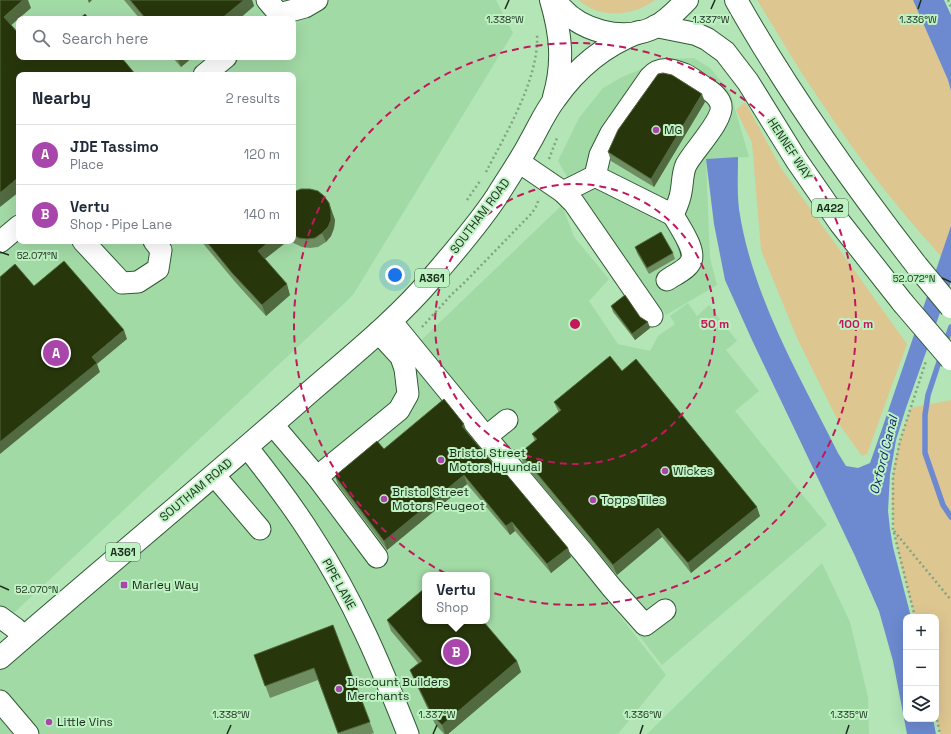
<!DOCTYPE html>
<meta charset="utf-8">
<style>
:root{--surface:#fff;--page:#f6f6f7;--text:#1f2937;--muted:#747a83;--line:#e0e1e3;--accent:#a946ac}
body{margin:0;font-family:"Space Grotesk",sans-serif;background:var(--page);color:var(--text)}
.controls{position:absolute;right:12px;bottom:12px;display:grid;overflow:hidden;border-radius:8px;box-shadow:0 4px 16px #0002}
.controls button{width:36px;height:36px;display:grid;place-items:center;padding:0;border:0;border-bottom:1px solid var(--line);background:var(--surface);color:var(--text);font:20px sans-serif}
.you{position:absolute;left:395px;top:275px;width:14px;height:14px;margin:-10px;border:3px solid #fff;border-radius:50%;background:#1a73e8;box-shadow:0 0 0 6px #1a73e833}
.badge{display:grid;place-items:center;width:26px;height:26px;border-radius:50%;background:var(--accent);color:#fff;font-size:13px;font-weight:700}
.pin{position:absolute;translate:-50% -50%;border:2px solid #fff;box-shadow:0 1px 4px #0006}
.popup{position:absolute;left:422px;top:572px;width:68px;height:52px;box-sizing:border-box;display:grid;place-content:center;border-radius:8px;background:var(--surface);filter:drop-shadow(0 1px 3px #0005);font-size:13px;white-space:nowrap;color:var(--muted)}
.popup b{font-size:15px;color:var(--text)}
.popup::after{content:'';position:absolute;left:50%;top:100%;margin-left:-8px;border:8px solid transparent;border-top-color:var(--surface)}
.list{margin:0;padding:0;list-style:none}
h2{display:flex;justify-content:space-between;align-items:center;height:52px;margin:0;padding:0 16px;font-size:17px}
h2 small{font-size:13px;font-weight:400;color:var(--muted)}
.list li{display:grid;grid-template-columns:26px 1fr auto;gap:12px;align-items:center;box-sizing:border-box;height:60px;padding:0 16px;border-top:1px solid var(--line)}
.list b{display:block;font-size:15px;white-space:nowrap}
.list p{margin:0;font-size:13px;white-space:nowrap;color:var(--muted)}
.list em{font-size:13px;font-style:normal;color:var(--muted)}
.icon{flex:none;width:22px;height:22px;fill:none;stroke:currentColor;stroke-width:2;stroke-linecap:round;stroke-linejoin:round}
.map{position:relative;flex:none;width:951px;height:734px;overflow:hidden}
.search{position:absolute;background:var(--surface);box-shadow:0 4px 16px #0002;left:16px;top:16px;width:280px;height:44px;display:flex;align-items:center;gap:10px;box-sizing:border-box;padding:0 14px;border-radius:8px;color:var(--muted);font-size:15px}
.panel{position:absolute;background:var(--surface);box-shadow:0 4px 16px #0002;left:16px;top:72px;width:280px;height:172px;border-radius:8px}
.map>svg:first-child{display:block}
.built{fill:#a2daa6;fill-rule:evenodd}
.green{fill:#dec691}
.water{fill:#6d8ad0}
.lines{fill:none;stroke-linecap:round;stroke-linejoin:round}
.stream{stroke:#6d8ad0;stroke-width:5.5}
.minor-casing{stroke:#2e5b33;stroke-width:23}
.major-casing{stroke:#2e5b33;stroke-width:24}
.highway-casing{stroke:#2e5b33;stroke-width:24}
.path{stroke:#7ea580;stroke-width:2.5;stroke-dasharray:2 3;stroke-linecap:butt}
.minor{stroke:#fff;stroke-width:21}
.major{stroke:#fff;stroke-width:22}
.highway{stroke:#fff;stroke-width:22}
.highway-bridge-casing{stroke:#2e5b33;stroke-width:24;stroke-linecap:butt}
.highway-bridge{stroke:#fff;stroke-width:22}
.wall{fill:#6e8e61}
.shaded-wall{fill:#526a3f}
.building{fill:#28360c;stroke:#526a3f}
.ticks{fill:none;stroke:#1a2d1c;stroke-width:1.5}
.ring{fill:none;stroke:#c2185b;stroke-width:2;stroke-dasharray:7 5}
.poi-dot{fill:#a946ac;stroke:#bff2c3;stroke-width:1.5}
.labels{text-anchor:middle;stroke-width:4;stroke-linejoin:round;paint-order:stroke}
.shield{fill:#bff2c3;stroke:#4c684e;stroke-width:1}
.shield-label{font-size:11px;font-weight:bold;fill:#1a2d1c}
.poi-label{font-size:12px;fill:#1a2d1c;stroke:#bff2c3;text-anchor:start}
.street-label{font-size:12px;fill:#1a2d1c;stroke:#bff2c3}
.water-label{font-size:13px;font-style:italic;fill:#102476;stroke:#bff2c3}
.ticks-label{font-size:10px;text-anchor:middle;fill:#1a2d1c;stroke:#bff2c3;stroke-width:4;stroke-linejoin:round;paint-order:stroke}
.centre{fill:#c2185b;stroke:#bff2c3;stroke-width:2}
.ring-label{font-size:12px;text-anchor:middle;font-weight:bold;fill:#c2185b;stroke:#bff2c3;stroke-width:4;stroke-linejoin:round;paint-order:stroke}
</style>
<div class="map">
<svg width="951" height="734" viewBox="0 0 951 734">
<rect width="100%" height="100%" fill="#b3e5b6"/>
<!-- built -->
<g class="built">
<path d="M0 0H496L513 33 353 295 0 626ZM19 19H293V57H19ZM19 75H293V241H19Z"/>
<path d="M694 58 710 68 730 92 749 157 706 159 710 258 717 285 666 315 581 201 558 161 579 118 603 88 622 77 666 59Z"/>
<path d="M562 205 574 237 609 279 589 301 618 344 650 351 658 336 675 324 670 316 688 303 697 316 709 305 737 341 726 350 759 391 735 411 827 525 662 665 413 348Z"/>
<path d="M391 321 666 675 618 734H0V658ZM425 575H487V621H425Z"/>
<path d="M822 563 850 622 868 697 869 734H647Z"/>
</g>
<!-- green -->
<g class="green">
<path d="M579 0H655C633 16 600 20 579 0Z"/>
<path d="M757 0H913L948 80 951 91V226L941 256C889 200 845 139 803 75 787 50 773 25 757 0Z"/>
<path d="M745 102 781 168 907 344 867 454 862 456 841 427 797 338 761 250 752 143 736 110Z"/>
<path d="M951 400V734H940L936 715V617H915C902 569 888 527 893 476 895 452 903 430 911 408Z"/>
</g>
<!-- water -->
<g class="water">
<path d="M913 0H944L951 15V91L948 80Z"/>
<path d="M738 157C738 174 737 192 739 209 752 296 799 375 838 453L846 466 858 468 870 463 883 426 951 226V282L906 408 896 440 890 475 888 511 890 529 893 547 911 617H906V719H933L936 734H907L893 661 879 611 855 556 752 340 725 280 714 224 706 159Z"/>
</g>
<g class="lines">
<!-- stream -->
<g class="stream">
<path d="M945 344 951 327"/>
<path d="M941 356 928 395 925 415V453L943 505 951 517"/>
</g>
<defs>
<g id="minor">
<path d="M267 0 279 14"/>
<path d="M279 14 305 7 317 0"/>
<path d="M204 75 226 57"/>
<path d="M519 162 563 192 574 203 652 316"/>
<path d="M563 192 595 176 600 155 611 133 650 77C660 66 671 69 684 74 691 77 698 83 704 87 711 91 719 97 721 105 724 120 693 151 686 165 682 174 683 183 681 192 680 200 676 208 673 215L595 176"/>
<path d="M83 241 122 283 138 282 158 269 161 250 154 241"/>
<path d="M0 242 19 226"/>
<path d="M667 280C674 275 686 270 690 263 698 252 679 226 673 215"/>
<path d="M391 321 486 437 583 552 612 588 645 625 665 610"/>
<path d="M273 425 317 477 377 557"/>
<path d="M486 437 507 420"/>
<path d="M247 447C270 476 293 506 313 538 353 599 381 666 408 734"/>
<path d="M214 475 260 529"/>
<path d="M317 477 399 410 408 394 405 369 401 357 378 332"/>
<path d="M0 617 15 628 24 637"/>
<path d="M0 701 28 734"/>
</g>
<g id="major">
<path d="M551 0C561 34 564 63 554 97"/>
<path d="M0 658C98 573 198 490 296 404 341 364 393 324 432 278 454 252 478 225 497 196 508 178 520 161 530 142 538 128 545 112 555 99 576 69 605 45 639 32"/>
</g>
<g id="highway">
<path d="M555 0C576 31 624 44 657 26 669 19 677 10 687 0"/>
<path d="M736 0C789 94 851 181 917 266"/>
<path d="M656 26 696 34 707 39 725 52 748 82 797 161 840 223 903 303"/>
</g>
</defs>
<!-- minor casing -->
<use href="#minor" class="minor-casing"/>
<!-- major casing -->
<use href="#major" class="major-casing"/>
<!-- highway casing -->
<use href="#highway" class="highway-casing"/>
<!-- path -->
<g class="path">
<path d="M948 0 951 7"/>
<path d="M549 159 557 138"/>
<path d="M486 172C506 133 539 79 537 35"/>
<path d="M467 200 480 181"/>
<path d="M422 327 452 294 463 284 532 213 537 205 539 198"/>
<path d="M894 531 951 600"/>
<path d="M915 617 893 529V476L900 441 926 361"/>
<path d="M936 715 940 734"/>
</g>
<!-- minor -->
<use href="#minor" class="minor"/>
<!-- major -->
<use href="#major" class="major"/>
<!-- highway -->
<use href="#highway" class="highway"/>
<defs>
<g id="highway-bridge">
<path d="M917 266 951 307"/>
<path d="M903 303 951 359"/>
</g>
</defs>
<!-- highway-bridge casing -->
<use href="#highway-bridge" class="highway-bridge-casing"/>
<!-- highway-bridge -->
<use href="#highway-bridge" class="highway-bridge"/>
</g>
<!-- wall -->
<g class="wall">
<path d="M124 0H252L254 6 239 19H140Z"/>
<path d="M172 57H193L181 67Z"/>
<path d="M705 102 654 187 611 161 608 152Z"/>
<path d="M293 192 332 212 335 220 334 228 331 236 326 242 318 247 310 248 302 247 289 241H293Z"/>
<path d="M201 241H283L284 244 265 259 290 295 266 316 236 283Z"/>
<path d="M635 247 673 253 675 259 649 274 637 253Z"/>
<path d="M611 306 640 317 650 328 635 340 613 312Z"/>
<path d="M622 371 760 516 691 573 662 537 617 575 523 463 520 453 535 441 532 434 559 413 554 402Z"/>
<path d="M384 449 499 471 568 548 571 557 551 573 515 531 510 535 467 484 387 550 338 485 335 476Z"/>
<path d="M387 620 425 621 517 661 521 672 448 734H444L435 724 415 682 410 670 418 663 391 631Z"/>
<path d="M333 625 374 733 371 734H338L318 680 270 698 254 655Z"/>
</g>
<!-- shaded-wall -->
<g class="shaded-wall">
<path d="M23 0H28L31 8 8 28 4 17Z"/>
<path d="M88 0H92L89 3Z"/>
<path d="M244 0H252L254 6 239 19H221Z"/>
<path d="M177 57H193L181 67Z"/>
<path d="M702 94 705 102 654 187 651 179Z"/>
<path d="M19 177V192L0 207V193Z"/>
<path d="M329 203 335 220 334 228 331 236 326 242 322 233Z"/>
<path d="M270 241H283L284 244 262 261 258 251Z"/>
<path d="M287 284 290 295 266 316 262 305Z"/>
<path d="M648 322 650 328 635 340 632 334Z"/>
<path d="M124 330 127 339 97 364 100 372 0 454V442L92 357Z"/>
<path d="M464 424 467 433 462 426Z"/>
<path d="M464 475 467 484 387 550 384 541Z"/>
<path d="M757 507 760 516 691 573 688 563Z"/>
<path d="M512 522 515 531 510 535 506 526Z"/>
<path d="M658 528 662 537 617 575 613 565Z"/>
<path d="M568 548 571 557 551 573 547 564Z"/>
<path d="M517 661 521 672 448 734H445L442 725Z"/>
</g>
<!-- building -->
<g class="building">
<path d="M0 0H23L4 17 19 34V57H121L136 75H19V177L0 193Z"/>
<path d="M130 0H244L221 19H146Z"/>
<path d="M85 14 89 19H79Z"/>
<path d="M663 73 672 75 702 94 651 179 608 152 618 130 658 74Z"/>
<path d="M301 189H310L318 191 324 196 329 203 331 211V220L328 227 322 233 315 238 307 239 299 238 293 235V192Z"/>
<path d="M661 232 673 253 647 268 635 247Z"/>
<path d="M206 241H270L258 251 287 284 262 305 232 273Z"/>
<path d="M64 261 124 330 92 357 97 363 0 442V277L15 264 34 286Z"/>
<path d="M625 295 640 317 648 322 632 334 611 306Z"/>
<path d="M610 356 622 371 636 359 757 507 688 563 658 528 613 565 520 453 537 439 532 434 561 410 554 402Z"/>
<path d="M444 399 464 424 462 426 499 471 502 469 568 548 547 564 512 522 506 526 464 475 384 541 335 476 377 441 384 449Z"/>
<path d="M425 588V621H483L517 661 442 725 431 713 410 670 422 661 387 620Z"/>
<path d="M333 625 370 722 338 733 314 668 265 686 254 655Z"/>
</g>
<!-- ticks -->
<path class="ticks" d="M505 9 509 0M711 9 715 0M918 9 921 0M0 252 9 255M942 278 951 282M0 586 9 590M227 734 231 725M433 734 437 725M640 734 643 725M846 734 849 725"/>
<!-- distance rings -->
<g class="ring">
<circle cx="575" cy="324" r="140"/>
<circle cx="575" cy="324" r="281"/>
</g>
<!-- markers -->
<g class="poi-dot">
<circle cx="656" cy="130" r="4"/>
<circle cx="441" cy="460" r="4"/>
<circle cx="665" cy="471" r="4"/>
<circle cx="384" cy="499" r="4"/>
<circle cx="593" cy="500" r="4"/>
<rect x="120" y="581" width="8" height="8" rx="2"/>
<circle cx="339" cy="689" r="4"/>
<circle cx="49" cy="722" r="4"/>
</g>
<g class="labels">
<!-- shield labels -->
<g class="shield">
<rect x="812" y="199" width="36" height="18" rx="3"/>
<rect x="415" y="269" width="34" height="18" rx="3"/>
<rect x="106" y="543" width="34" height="18" rx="3"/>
</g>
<g class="shield-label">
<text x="830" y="212">A422</text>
<text x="432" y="282">A361</text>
<text x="123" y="556">A361</text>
</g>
<!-- poi labels -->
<g class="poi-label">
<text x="664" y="134">MG</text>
<text x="449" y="457">Bristol Street<tspan x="449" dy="14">Motors Hyundai</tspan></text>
<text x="673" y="475">Wickes</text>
<text x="392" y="496">Bristol Street<tspan x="392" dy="14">Motors Peugeot</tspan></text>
<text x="601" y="504">Topps Tiles</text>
<text x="132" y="589">Marley Way</text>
<text x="347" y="686">Discount Builders<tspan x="347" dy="14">Merchants</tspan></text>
<text x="57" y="726">Little Vins</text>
</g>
<!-- street labels -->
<g class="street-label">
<text transform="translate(790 149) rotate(57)" y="4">HENNEF WAY</text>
<text transform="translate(480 216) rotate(-53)" y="4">SOUTHAM ROAD</text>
<text transform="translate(196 490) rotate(-40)" y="4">SOUTHAM ROAD</text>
<text transform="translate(339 584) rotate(61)" y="4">PIPE LANE</text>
</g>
<!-- water labels -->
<g class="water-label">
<text transform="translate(883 455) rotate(-76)" y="5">Oxford Canal</text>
</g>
</g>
<g class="ticks-label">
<text x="505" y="23">1.338°W</text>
<text x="711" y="23">1.337°W</text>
<text x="918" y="23">1.336°W</text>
<text x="37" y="259">52.071°N</text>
<text x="914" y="282">52.072°N</text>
<text x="37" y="593">52.070°N</text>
<text x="231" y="718">1.338°W</text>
<text x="437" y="718">1.337°W</text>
<text x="643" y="718">1.336°W</text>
<text x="849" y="718">1.335°W</text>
</g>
<circle cx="575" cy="324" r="6" class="centre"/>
<g class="ring-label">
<text x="715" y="328">50 m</text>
<text x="856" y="328">100 m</text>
</g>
</svg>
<div class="controls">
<button>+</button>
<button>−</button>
<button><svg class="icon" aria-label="layers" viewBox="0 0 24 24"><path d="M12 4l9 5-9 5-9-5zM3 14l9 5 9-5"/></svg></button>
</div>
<div class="you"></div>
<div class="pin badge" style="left:56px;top:353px">A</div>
<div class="pin badge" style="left:456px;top:652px">B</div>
<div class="popup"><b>Vertu</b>Shop</div>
<div class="search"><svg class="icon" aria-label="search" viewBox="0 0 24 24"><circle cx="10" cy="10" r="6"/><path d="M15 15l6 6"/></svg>Search here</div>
<section class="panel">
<h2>Nearby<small>2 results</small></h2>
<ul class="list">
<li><span class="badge">A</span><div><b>JDE Tassimo</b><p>Place</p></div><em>120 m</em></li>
<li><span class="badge">B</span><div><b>Vertu</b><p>Shop · Pipe Lane</p></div><em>140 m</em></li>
</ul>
</section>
</div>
